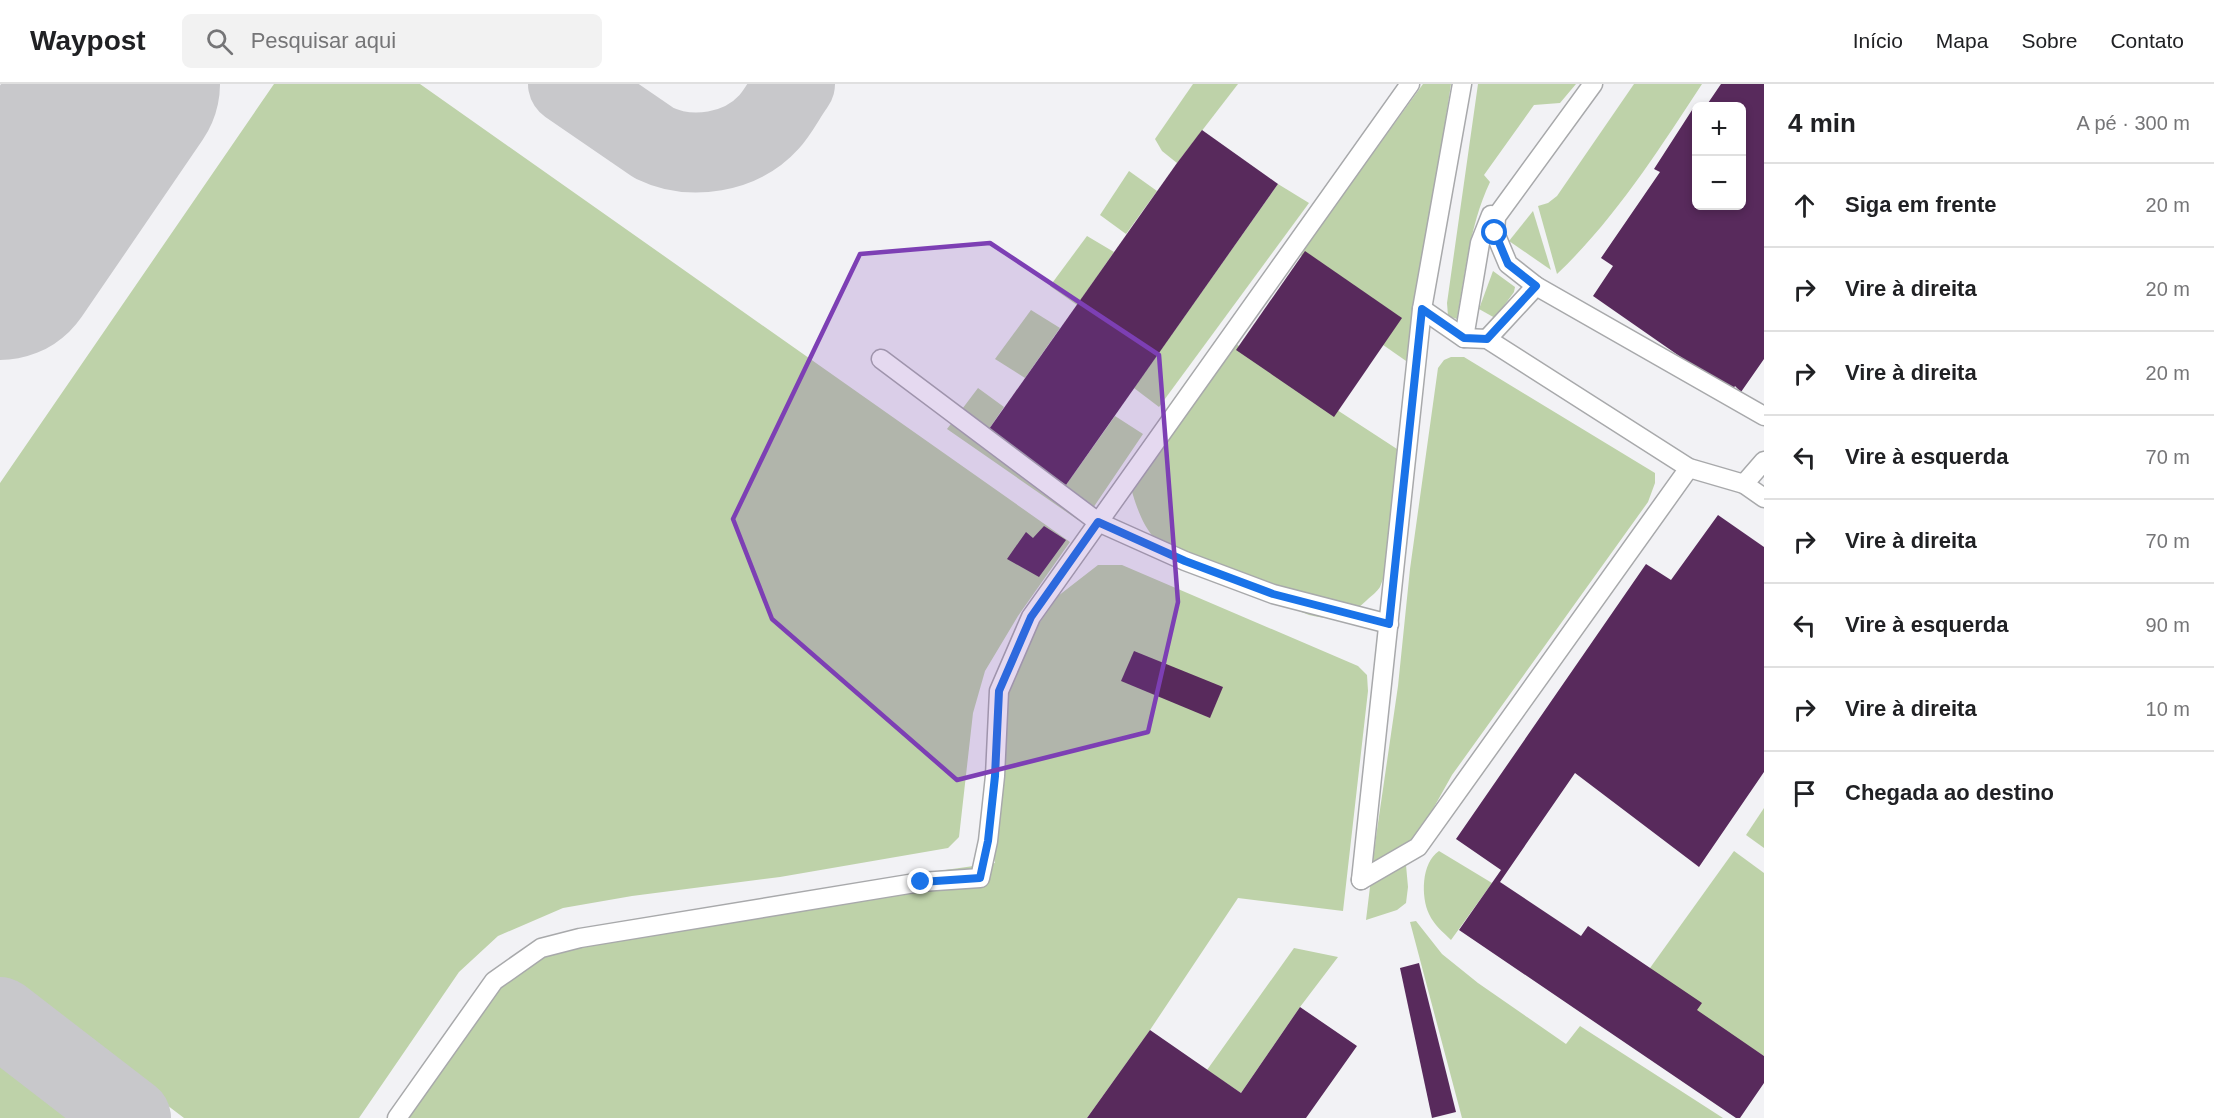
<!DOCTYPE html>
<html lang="pt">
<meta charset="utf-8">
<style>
:root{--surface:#fff;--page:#f2f2f2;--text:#202124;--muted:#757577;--line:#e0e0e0}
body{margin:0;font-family:Arial,sans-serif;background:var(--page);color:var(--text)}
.controls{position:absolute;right:18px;top:18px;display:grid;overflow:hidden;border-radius:9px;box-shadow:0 3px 9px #0003}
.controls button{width:54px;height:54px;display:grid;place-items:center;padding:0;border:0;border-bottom:2px solid var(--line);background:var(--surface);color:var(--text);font:30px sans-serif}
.stop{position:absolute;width:18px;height:18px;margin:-14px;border:4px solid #1a73e8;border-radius:50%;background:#fff}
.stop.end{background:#1a73e8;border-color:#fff;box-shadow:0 2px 6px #0008}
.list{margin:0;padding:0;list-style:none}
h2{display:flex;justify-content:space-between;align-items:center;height:78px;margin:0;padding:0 24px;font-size:26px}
h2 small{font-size:20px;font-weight:400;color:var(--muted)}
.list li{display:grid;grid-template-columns:39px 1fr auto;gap:18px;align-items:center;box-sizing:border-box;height:84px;padding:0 24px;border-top:2px solid var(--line)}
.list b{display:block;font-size:22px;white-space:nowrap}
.list em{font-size:20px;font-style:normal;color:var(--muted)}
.icon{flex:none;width:33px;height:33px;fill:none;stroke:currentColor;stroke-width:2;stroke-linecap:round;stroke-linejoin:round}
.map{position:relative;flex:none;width:1764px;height:1034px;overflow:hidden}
header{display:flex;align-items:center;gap:36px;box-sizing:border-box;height:84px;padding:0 30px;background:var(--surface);border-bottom:2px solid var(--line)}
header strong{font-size:28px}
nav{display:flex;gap:33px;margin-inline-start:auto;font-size:21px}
.search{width:420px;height:54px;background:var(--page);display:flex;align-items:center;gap:15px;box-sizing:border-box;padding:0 21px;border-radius:9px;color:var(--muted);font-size:22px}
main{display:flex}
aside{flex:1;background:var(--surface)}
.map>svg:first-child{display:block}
.green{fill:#bed2a9}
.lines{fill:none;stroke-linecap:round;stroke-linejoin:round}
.taxiway{stroke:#c8c8cb;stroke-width:80}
.runway{stroke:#c8c8cb;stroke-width:198}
.building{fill:#582a5c}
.lane-casing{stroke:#a8a9ab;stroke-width:21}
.lane{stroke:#fff;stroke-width:18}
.route{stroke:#1a73e8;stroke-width:8}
.marked{fill:#7d3fb4;fill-opacity:0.2;stroke:#7d3fb4;stroke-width:4.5;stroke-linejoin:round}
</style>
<header>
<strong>Waypost</strong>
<div class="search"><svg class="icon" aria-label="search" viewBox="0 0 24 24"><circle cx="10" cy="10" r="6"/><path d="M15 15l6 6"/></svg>Pesquisar aqui</div>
<nav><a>Início</a><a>Mapa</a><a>Sobre</a><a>Contato</a></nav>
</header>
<main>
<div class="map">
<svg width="1764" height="1034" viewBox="0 0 1764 1034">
<rect width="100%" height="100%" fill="#f2f2f5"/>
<!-- green -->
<g class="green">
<path d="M274 0H420L1070 458 1018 532 985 587 973 629 959 753 948 764 780 793 632 812 563 824 498 852 459 888 359 1034H184L0 894V399Z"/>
<path d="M1193 0H1238L1177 79 1162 67 1155 55Z"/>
<path d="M1423 0H1451L1409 279 1376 256 1300 170Z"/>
<path d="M1478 0H1576L1560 19 1534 21 1484 91 1490 98C1470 140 1465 190 1457 235L1448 232 1447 219Z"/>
<path d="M1634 0H1702C1658 67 1615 135 1557 190L1538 122 1548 119 1557 112Z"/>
<path d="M1129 87 1157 107 1126 150 1100 131Z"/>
<path d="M1278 100 1309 119 1159 323 1134 304Z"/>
<path d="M1533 127 1551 186 1509 157Z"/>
<path d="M1087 152 1114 168 1077 221 1050 202Z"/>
<path d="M1493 187 1515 203 1514 208 1495 234 1479 225Z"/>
<path d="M1031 226 1060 244 1025 294 995 275Z"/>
<path d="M1236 260 1397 365C1394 404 1395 469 1380 503 1377 508 1371 512 1367 516 1347 535 1334 537 1309 531 1260 511 1195 493 1157 457 1143 443 1136 422 1131 404Z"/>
<path d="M1451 273H1464L1655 389V399L1648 418 1452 691 1424 741 1406 781 1408 803 1406 819 1397 826 1366 836 1376 753 1398 602 1410 485 1438 284 1444 276Z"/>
<path d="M978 304 1004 323 987 348 1066 401 1115 332 1143 350 1093 424 1078 436 947 345Z"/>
<path d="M1098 481H1122L1358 582 1367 591 1368 607 1343 827 1238 814 1148 949 1087 1034H393L469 924 568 850 605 840 881 795 995 779 987 745 997 646 1020 567 1058 512Z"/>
<path d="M1764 724V764L1746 751Z"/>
<path d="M1439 767 1492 799 1451 856C1443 848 1434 841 1429 830 1421 813 1421 779 1439 767Z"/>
<path d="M1734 767 1764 789V972L1693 926 1650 884Z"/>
<path d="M1416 837 1442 870 1478 899 1566 960 1580 942 1723 1034H1462L1410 838Z"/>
<path d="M1294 864 1338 873 1300 923 1241 1009 1207 986Z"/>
<path d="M0 956 69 1008 93 1034H0Z"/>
</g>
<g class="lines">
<!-- taxiway -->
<g class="taxiway">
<path d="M568 0 654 59C691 77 741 69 769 38 779 27 786 12 795 0"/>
<path d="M0 933 131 1034"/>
</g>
<!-- runway -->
<path class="runway" d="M0 177 121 0"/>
</g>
<!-- building -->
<g class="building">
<path d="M1721 0H1764V275L1741 308 1735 302 1731 308 1593 212 1613 182 1601 174 1660 88 1654 85 1694 23 1696 24V122H1742V22H1706Z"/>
<path d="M1202 46 1278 100 1066 401 987 348 1177 79Z"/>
<path d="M1305 167 1402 234 1334 333 1236 266Z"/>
<path d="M1718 431 1764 463V688L1699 783 1575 689 1500 798 1581 852 1588 842 1702 919 1697 926 1764 972V999L1740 1034H1736L1459 846 1501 786 1456 755 1646 480 1671 496Z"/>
<path d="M1044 442 1066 456 1039 493 1007 475 1026 448 1033 454Z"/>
<path d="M1134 567 1223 603 1210 634 1121 597Z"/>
<path d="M1419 879 1456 1028 1432 1034 1400 884Z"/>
<path d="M1300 923 1357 962 1306 1034H1087L1150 946 1241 1009Z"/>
</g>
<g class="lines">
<defs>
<g id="lane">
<path d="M1593 0 1496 133 1495 149 1508 180 1536 202 1764 332"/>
<path d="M1422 225 1464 254 1487 255 1689 384 1744 400 1764 414"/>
<path d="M1464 254 1480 159 1491 131"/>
<path d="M1487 255 1536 202"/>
<path d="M881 275 1098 438 1185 477 1273 510 1389 540"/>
<path d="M1744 400 1764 377"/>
<path d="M1361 796 1422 225 1462 0"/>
<path d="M1361 796 1418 763 1689 384"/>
<path d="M397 1034 494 897 541 864 580 854 921 798 980 794 988 757 995 692 999 607 1031 533 1410 0"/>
</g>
</defs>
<!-- lane casing -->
<use href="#lane" class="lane-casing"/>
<!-- lane -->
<use href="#lane" class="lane"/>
</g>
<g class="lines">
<!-- route -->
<path class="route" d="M921 798 980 794 988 757 995 692 999 607 1031 533 1098 438 1185 477 1273 510 1389 540 1422 225 1464 254 1487 255 1536 202 1508 180 1495 149"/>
</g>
<!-- marked area -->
<path class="marked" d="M990 159 1159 271 1178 518 1148 648 957 696 772 535 733 435 860 170Z"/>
</svg>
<div class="controls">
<button>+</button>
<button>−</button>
</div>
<div class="stop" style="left:1495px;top:149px"></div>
<div class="stop end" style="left:921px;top:798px"></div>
</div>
<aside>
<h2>4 min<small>A pé · 300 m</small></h2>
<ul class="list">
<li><svg class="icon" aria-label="ahead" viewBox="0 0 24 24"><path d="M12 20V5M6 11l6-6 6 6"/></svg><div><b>Siga em frente</b></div><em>20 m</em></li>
<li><svg class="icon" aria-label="right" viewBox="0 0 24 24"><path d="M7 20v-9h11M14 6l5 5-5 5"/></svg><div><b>Vire à direita</b></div><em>20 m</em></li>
<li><svg class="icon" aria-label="right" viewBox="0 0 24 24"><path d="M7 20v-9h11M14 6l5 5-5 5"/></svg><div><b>Vire à direita</b></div><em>20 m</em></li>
<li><svg class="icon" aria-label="left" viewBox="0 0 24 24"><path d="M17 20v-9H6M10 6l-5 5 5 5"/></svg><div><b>Vire à esquerda</b></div><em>70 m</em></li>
<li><svg class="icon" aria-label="right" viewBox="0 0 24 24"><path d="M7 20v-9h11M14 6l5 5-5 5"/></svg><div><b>Vire à direita</b></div><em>70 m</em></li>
<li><svg class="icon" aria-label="left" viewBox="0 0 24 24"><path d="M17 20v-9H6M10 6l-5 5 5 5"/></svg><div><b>Vire à esquerda</b></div><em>90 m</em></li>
<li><svg class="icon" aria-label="right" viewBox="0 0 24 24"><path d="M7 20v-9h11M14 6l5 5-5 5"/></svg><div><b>Vire à direita</b></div><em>10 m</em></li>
<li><svg class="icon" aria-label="arrive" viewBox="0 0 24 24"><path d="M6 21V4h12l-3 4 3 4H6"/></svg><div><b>Chegada ao destino</b></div></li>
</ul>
</aside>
</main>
